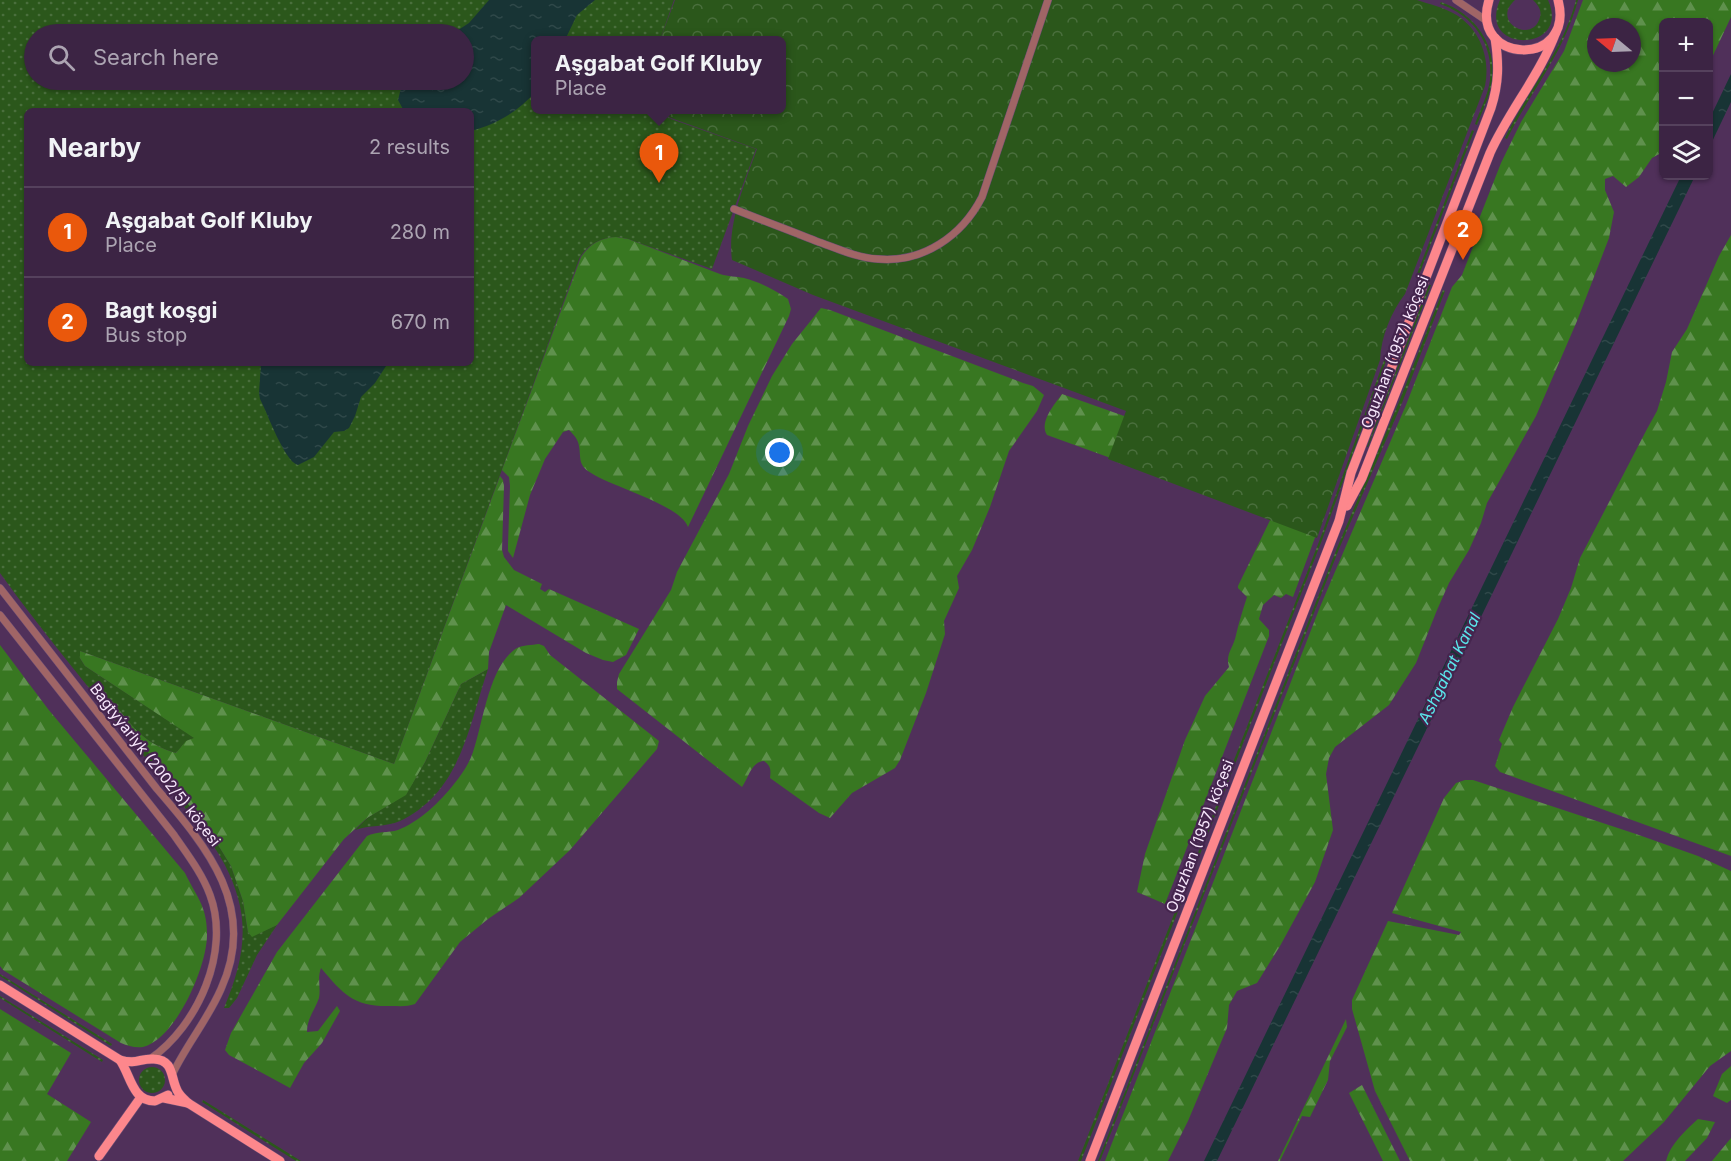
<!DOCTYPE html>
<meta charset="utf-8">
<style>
:root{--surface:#3c2444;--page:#47304f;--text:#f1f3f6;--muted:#aca4b2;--line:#55415d;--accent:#ea580c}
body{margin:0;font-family:Inter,sans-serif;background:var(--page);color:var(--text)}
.controls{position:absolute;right:18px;top:18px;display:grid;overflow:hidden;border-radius:9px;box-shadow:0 2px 4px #0004}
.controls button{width:54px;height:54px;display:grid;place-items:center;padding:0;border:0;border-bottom:2px solid var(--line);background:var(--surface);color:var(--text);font:30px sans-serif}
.compass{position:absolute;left:1587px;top:18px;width:54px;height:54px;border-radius:50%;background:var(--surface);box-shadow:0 2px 4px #0004;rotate:289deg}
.you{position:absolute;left:780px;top:453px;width:21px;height:21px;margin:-15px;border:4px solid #fff;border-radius:50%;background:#1a73e8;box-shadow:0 0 0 9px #1a73e833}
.badge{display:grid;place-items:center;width:39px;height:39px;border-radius:50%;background:var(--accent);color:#fff;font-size:20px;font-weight:700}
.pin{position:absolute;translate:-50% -50px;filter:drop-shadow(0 2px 3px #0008)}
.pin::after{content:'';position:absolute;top:32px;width:21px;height:18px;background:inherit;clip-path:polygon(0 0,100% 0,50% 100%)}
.popup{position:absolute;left:531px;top:36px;width:255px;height:78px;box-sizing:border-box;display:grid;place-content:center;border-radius:9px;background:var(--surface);filter:drop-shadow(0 2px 4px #0005);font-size:20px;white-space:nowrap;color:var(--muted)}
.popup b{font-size:22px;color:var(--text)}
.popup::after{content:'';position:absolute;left:50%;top:100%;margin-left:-12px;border:12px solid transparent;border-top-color:var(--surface)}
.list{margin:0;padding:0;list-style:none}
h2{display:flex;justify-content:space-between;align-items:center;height:78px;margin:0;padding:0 24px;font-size:26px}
h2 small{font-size:20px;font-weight:400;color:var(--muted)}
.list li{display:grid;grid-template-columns:39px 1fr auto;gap:18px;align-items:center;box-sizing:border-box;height:90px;padding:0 24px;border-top:2px solid var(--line)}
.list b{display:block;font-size:22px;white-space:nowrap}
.list p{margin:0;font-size:20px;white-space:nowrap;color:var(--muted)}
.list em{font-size:20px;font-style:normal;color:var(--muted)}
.icon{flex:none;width:33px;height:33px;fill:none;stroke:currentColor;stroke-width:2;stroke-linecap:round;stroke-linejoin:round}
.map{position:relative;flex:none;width:1731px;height:1161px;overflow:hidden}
.search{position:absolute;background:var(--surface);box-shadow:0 2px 4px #0004;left:24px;top:24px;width:450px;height:66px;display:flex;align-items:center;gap:15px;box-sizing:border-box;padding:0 21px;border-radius:33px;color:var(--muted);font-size:22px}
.panel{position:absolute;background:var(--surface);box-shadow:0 2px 4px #0004;left:24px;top:108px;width:450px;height:258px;border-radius:9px}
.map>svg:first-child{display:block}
.grass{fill:url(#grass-dots);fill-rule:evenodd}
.forest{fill:url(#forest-firs);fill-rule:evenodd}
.park{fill:url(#park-crowns)}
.water{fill:url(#water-ripples)}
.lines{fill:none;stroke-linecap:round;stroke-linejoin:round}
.minor-casing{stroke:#6b4d74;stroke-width:8}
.major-casing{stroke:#6b4d74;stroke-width:10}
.minor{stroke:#a06566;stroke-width:7}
.major{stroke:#fd878c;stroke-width:9}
.labels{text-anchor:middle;stroke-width:4.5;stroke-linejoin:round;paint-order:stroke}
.street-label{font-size:15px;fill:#f8e8fd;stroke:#45254e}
.water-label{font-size:16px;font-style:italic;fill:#5ae6eb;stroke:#45254e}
</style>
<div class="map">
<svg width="1731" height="1161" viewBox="0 0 1731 1161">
<defs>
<pattern id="grass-dots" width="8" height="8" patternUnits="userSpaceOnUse" patternTransform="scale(1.5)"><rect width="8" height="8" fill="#2b571b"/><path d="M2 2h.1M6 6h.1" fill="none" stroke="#4a6f3d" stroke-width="1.8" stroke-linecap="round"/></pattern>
<pattern id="forest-firs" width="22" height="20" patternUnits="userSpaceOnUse" patternTransform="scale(1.5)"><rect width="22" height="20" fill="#387721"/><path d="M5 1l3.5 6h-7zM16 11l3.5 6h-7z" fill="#5f914d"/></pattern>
<pattern id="park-crowns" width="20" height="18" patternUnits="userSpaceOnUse" patternTransform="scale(1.5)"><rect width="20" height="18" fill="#2b571b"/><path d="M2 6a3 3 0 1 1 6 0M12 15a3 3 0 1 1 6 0" fill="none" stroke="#4a6f3d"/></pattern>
<pattern id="water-ripples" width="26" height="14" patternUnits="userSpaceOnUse" patternTransform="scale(1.5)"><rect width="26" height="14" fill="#183435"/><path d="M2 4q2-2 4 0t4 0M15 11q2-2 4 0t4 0" fill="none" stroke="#2f4849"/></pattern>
</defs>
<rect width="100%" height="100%" fill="#50305a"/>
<!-- grass -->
<g class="grass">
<path d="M0 0H674L660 40H536V110H657L671 119 756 149 712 269 628 239C609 234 592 240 580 257L394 764 80 651V658L85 666 195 738 186 742 176 753C144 744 132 726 112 701L111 703 212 835 231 866 243 901 248 932 252 936 277 925 257 955 237 998 229 1008H224C239 972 249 937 238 898 226 852 191 817 163 780 109 711 51 644 0 573ZM34 34H464V80H34ZM27 111H471V363H27Z"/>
<path d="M1500 0H1515C1490 22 1533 45 1540 17 1542 10 1538 5 1533 0H1548C1572 53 1476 54 1500 0Z"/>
<path d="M1576 0H1578C1564 53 1531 91 1507 139L1505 138C1528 90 1562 53 1576 0Z"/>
<path d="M1441 2C1475 14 1497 44 1492 81 1490 96 1482 111 1477 125L1475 124C1480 110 1488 95 1490 80 1494 44 1473 15 1440 4Z"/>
<path d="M1472 130 1474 131 1419 275 1417 274Z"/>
<path d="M1429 285H1431L1368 447H1367Z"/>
<path d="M1443 290 1445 291 1402 403 1339 549 1100 1161H1098L1337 548 1399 402Z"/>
<path d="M1388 349 1386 361 1322 540 1081 1161H1078L1320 539Z"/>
<path d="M488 669C469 725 461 792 400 821 386 827 369 825 355 830L367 818 406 794 425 762 461 684Z"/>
<path d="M0 974 112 1044 111 1046 0 976Z"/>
<path d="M0 996 103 1060 102 1062 0 998Z"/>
<circle cx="152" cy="1080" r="13"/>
<path d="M203 1100 301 1161H296L202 1102Z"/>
</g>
<!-- forest -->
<g class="forest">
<path d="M1583 0H1731V17L1709 64 1708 22H1664L1663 149 1661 153 1652 158 1639 177 1626 187 1613 176 1605 179V190L1614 212 1609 238 1577 321 1536 416 1487 503 1481 523 1469 550 1449 583 1437 610 1416 663 1389 705 1335 747 1329 758 1326 774 1333 830 1315 882 1280 946 1257 983 1237 991 1229 1005 1227 1028 1188 1121 1168 1161H1105L1320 607 1406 405 1452 287 1462 275 1478 234 1479 219 1501 163 1521 122 1564 51ZM1596 27H1632V63H1596Z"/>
<path d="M1731 235V856L1500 772 1495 766 1502 744 1499 740 1513 707 1558 619 1571 588 1580 558 1647 429 1657 411 1666 382 1672 352 1687 329 1719 256Z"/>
<path d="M616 237 628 239 720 274C729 277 736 276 744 278 760 282 774 290 788 299L791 309 789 316 688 527C680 504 608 486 588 471 578 464 581 456 579 446 578 439 574 435 569 430L563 432 545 459 530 495 513 558 508 551V545L510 486 509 477 502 470 581 257C590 244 600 238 616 237Z"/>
<path d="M821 308 830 310 1023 383 1033 386 1044 395 1037 411 1009 451 990 507 972 550 957 576 959 588 944 621 945 634 926 693 900 760 895 768 852 793 830 818 819 813 770 778C771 770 771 766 764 761 751 762 749 777 742 787L617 689V682L619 674 671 590 677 572 729 474 748 426 772 376 792 344Z"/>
<path d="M1266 312 1279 331 1273 343 1276 353 1285 359 1296 357 1347 435 1346 440 1350 443 1293 597 1286 594 1281 598 1274 595 1263 605 1259 619 1269 630V636L1165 904 1137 892 1145 854 1185 740 1205 696 1229 667C1225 654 1234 647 1236 635 1239 622 1243 609 1247 597L1238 588V586L1276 508 1284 506 1290 497 1283 478 1287 456 1283 449 1266 446 1251 452 1239 451 1219 444 1217 448 1215 444 1208 439 1092 398 1094 391C1112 382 1131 383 1151 378 1195 368 1235 345 1266 312Z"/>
<path d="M1062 394 1206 445 1199 490 1047 435C1039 422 1054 405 1062 394Z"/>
<path d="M500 476 503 480 504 486 502 550 504 557 514 570 542 584 540 589 545 592 549 589 639 629 626 655 613 662 603 660 586 653 506 605 489 652 488 669 461 684 425 762 406 795 367 818 344 839 277 925 252 937 248 932 243 901 231 866 212 835 110 703 112 701C132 726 144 744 176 753L186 741 194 738 85 666 80 658V651L394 764Z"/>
<path d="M539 644 544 646 550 655 659 741 657 749 570 850 519 898 488 919 460 942 415 1004C407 1007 399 1006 391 1006 354 1007 344 995 321 968 317 979 321 987 319 998 315 1010 307 1018 307 1032L318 1031 337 1006 340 1011 322 1043 304 1063 290 1088 229 1055 225 1050 231 1033 277 952 367 836C377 831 388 833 398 830 419 822 441 801 454 784 462 774 469 764 473 752 483 723 489 665 517 648 523 645 532 645 539 644Z"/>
<path d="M0 645 48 709 185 873C196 896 207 906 207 933 208 965 176 1039 143 1047 135 1048 128 1046 121 1043L3 970 0 966Z"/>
<path d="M1465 780H1473L1636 834 1698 856 1731 871V1051L1710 1066 1664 1122 1623 1161H1410L1375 1091 1352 1009V1000L1388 921 1459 935 1461 932 1392 913 1444 798 1456 783Z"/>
<path d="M0 1009 71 1053 47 1094 91 1122 67 1161H0Z"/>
<path d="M1346 1019 1347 1027 1330 1061 1328 1080 1310 1117 1302 1116 1280 1161H1278Z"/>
<path d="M1731 1066V1100L1727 1103 1713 1096 1722 1074Z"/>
<path d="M1362 1085 1400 1161H1383L1349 1093Z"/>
<path d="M1698 1119 1715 1122 1707 1138 1685 1161H1666C1670 1144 1686 1130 1698 1119Z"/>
<path d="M1731 1138V1161H1712Z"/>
</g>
<!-- park -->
<path class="park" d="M675 0H1417C1429 4 1442 7 1453 13 1479 27 1491 57 1485 86L1405 294C1391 312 1381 337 1380 360L1317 538 1108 459 1126 411 813 295 732 260C727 225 745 182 757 149L671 118 658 110H782V40H660Z"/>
<!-- water -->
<g class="water">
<path d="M489 0H595L577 15 565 40H536V91C518 112 497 124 471 131V111H404L398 100 403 80H464V34H452L469 23Z"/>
<path d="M1731 74V102L1709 148V120Z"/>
<path d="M1681 176H1695L1217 1161H1204Z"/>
<path d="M261 363H388L375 383 361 397 355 416 349 428 344 431 334 432 314 457 298 465C284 461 268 414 260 399L259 393Z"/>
</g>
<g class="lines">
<defs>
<g id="minor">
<path d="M1456 0 1487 21"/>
<path d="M734 209C761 220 789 230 816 241 836 248 857 258 878 259 923 263 962 236 982 197L1048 0"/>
<path d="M0 588 157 789C208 848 258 908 221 989 208 1019 187 1044 173 1073"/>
<path d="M0 615 174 835C187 854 202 873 210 895 231 951 198 1026 150 1059"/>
</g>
<g id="major">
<path d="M1489 0C1469 65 1576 68 1558 0"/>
<path d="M1347 506 1362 478 1490 153C1509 111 1540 75 1556 32"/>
<path d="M0 985 120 1060C137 1065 140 1058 154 1059 175 1060 170 1079 178 1092 180 1096 185 1100 188 1103L164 1098"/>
<path d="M120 1060C131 1076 132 1101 155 1101L168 1095"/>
<path d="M188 1103 280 1161"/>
<path d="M99 1156 141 1097"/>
<path d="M1090 1161 1339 521 1351 473 1491 108C1499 83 1499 64 1495 38"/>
</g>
</defs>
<!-- minor casing -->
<use href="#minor" class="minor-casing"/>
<!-- major casing -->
<use href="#major" class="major-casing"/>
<!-- minor -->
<use href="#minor" class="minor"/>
<!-- major -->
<use href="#major" class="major"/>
</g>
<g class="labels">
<!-- street labels -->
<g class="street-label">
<text transform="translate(1395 352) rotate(-69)" y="5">Oguzhan (1957) köçesi</text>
<text transform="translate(155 765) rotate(52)" y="5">Bagtyýarlyk (2002/5) köçesi</text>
<text transform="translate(1200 836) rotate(-69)" y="5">Oguzhan (1957) köçesi</text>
</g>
<!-- water labels -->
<g class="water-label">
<text transform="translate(1449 668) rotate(-64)" y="6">Ashgabat Kanal</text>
</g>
</g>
</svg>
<div class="controls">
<button>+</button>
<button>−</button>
<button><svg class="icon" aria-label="layers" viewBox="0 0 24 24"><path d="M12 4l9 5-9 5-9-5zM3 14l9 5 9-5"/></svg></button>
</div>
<svg class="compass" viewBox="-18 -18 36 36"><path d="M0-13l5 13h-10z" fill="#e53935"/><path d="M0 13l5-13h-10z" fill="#aca4b2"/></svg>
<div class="you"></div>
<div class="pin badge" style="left:659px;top:183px">1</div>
<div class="popup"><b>Aşgabat Golf Kluby</b>Place</div>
<div class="pin badge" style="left:1463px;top:260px">2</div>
<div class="search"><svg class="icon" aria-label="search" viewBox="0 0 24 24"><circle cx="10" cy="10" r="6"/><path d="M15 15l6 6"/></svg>Search here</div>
<section class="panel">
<h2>Nearby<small>2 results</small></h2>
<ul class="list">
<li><span class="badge">1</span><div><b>Aşgabat Golf Kluby</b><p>Place</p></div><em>280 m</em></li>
<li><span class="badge">2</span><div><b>Bagt koşgi</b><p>Bus stop</p></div><em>670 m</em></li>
</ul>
</section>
</div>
